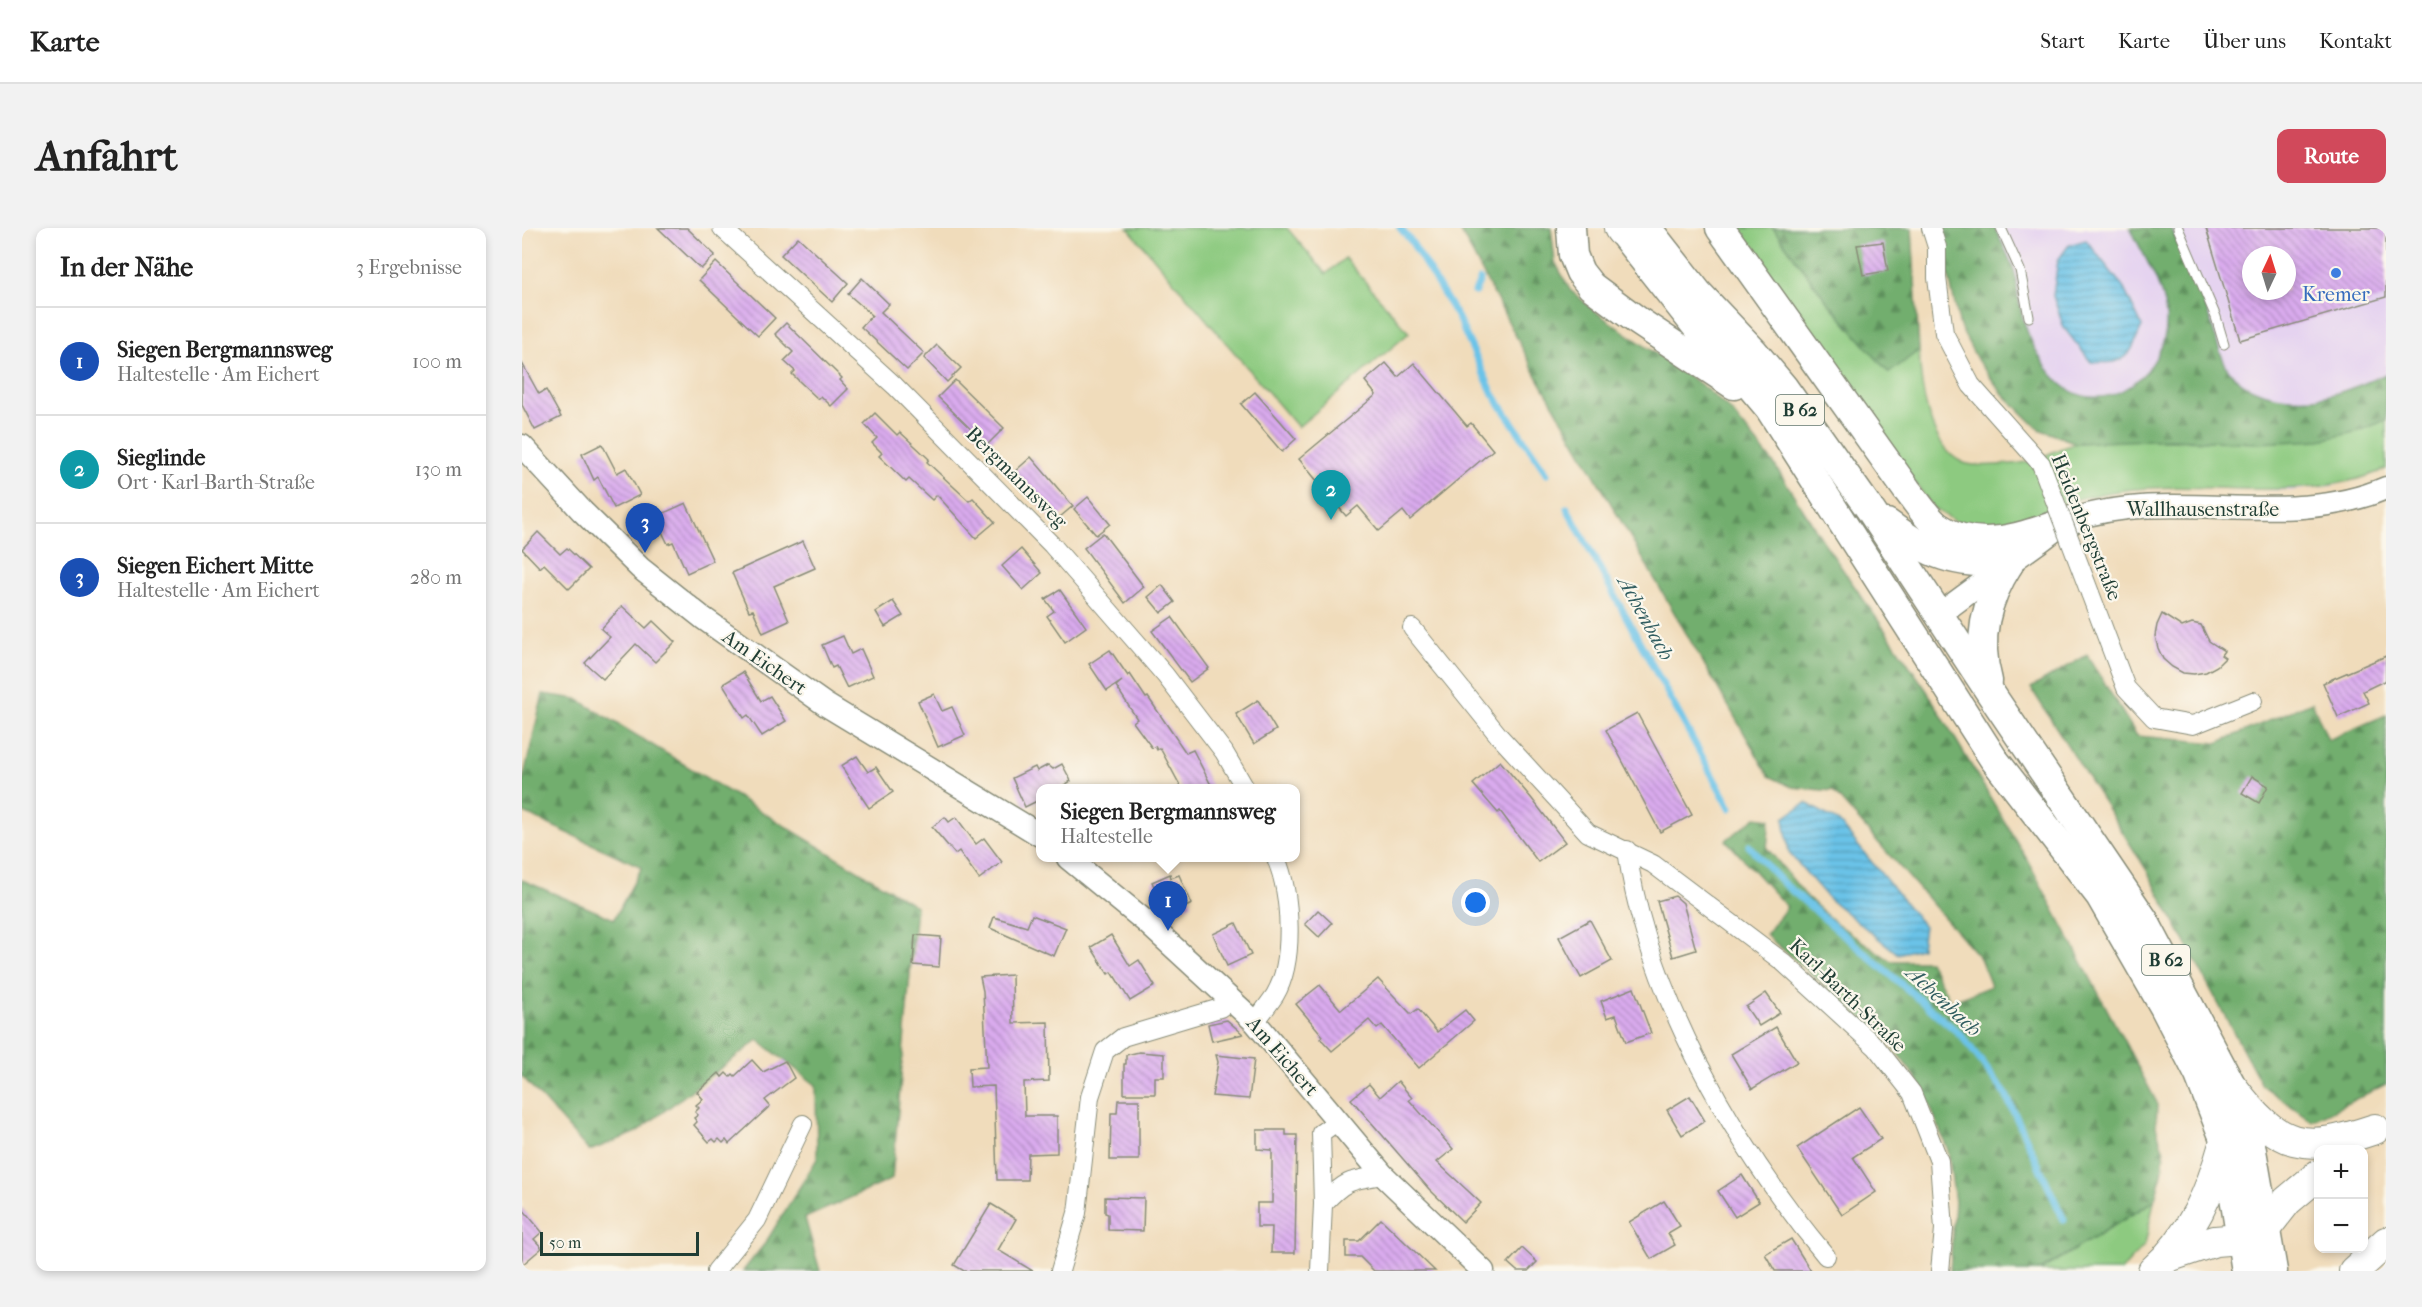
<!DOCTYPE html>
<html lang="de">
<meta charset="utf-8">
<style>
:root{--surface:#fff;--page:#f2f2f2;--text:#222;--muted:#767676;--line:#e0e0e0;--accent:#d1495b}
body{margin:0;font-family:"IM FELL French Canon",serif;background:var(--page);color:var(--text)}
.controls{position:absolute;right:18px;bottom:18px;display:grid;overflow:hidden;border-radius:12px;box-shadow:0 3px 9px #0003}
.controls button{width:54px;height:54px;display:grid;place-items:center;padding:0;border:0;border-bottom:2px solid var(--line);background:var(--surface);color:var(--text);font:30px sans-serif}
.compass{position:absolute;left:1720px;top:18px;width:54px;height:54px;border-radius:50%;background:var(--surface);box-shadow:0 3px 9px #0003;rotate:4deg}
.scale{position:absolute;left:18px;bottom:15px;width:159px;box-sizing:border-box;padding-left:6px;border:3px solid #1f3d34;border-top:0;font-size:16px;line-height:21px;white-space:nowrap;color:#1f3d34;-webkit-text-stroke:4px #fbf7ec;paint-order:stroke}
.you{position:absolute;left:954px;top:675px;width:21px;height:21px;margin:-15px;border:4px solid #fff;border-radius:50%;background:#1a73e8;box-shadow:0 0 0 9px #1a73e833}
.badge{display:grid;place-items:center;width:39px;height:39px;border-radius:50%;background:var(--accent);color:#fff;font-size:20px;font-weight:700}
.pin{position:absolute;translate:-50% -50px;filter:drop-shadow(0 2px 3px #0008)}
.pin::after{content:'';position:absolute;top:32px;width:21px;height:18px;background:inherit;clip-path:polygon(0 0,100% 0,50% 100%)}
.popup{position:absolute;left:514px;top:556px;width:264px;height:78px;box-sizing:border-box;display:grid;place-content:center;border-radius:12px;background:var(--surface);filter:drop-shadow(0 2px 4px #0005);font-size:20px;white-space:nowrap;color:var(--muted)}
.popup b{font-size:22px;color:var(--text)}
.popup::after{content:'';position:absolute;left:50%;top:100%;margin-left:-12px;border:12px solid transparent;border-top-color:var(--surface)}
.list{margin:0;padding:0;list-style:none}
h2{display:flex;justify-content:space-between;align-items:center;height:78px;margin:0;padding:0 24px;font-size:26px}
h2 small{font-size:20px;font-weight:400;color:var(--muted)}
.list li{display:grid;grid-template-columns:39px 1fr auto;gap:18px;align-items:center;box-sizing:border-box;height:108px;padding:0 24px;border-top:2px solid var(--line)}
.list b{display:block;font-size:22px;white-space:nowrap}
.list p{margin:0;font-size:20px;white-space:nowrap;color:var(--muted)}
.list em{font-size:20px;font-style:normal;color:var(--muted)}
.map{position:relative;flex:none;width:1864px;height:1043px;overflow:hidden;border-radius:12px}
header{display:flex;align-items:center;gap:36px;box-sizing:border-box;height:84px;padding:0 30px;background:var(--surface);border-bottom:2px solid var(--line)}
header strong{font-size:28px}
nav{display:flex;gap:33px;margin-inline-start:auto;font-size:21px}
.intro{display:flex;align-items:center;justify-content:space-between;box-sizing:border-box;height:144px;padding:0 36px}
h1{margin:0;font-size:42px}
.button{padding:15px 27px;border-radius:12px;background:var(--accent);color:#fff;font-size:21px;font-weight:700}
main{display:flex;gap:36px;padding:0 36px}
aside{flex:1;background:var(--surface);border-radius:12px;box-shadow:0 3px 9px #0003}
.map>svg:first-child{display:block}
.built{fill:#e5d3f0;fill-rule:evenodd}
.green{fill:#8dca80;stroke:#56845a;stroke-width:1.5}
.forest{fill:url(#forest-firs);stroke:#487651;stroke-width:1.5}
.water{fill:url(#water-rules);stroke:#45808e;stroke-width:1.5}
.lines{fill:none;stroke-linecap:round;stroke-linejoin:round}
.stream{stroke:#6bc3e8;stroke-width:7}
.building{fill:url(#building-back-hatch);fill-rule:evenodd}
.service-casing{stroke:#888c78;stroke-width:11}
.minor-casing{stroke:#888c78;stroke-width:20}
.tertiary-casing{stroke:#888c78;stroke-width:25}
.primary-casing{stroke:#888c78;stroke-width:31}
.trunk-casing{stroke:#888c78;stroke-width:32}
.service{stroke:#fff;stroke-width:9}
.minor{stroke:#fff;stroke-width:18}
.tertiary{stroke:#fff;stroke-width:22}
.primary{stroke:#fff;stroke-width:28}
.trunk{stroke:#fff;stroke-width:30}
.minor-bridge-casing{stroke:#888c78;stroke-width:20;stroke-linecap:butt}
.minor-bridge{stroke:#fff;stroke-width:18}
.shop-dot{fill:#3f7fe0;stroke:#fbf7ec;stroke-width:2}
.labels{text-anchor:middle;stroke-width:4.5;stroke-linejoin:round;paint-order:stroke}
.shield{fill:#fbf7ec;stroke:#61756b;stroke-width:1.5}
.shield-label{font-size:18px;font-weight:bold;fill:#1f3d34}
.shop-label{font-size:20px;fill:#366cbe;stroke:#fbf7ec}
.street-label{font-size:20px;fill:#1f3d34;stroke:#fbf7ec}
.water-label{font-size:21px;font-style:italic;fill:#325e61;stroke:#fbf7ec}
</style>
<header>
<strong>Karte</strong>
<nav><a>Start</a><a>Karte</a><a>Über uns</a><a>Kontakt</a></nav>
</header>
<div class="intro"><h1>Anfahrt</h1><a class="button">Route</a></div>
<main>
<aside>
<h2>In der Nähe<small>3 Ergebnisse</small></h2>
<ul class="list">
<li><span class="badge" style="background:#1a4fb4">1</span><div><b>Siegen Bergmannsweg</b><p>Haltestelle · Am Eichert</p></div><em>100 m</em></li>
<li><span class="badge" style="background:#0f9aa8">2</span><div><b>Sieglinde</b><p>Ort · Karl-Barth-Straße</p></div><em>130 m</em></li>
<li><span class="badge" style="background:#1a4fb4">3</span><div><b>Siegen Eichert Mitte</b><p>Haltestelle · Am Eichert</p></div><em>280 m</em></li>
</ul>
</aside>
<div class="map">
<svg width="1864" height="1043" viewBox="0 0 1864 1043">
<defs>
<pattern id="forest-firs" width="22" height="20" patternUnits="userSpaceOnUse" patternTransform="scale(1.5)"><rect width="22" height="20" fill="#72ae6e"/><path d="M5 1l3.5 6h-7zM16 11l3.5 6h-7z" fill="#5d8f5b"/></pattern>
<pattern id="water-rules" width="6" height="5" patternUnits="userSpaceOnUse" patternTransform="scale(1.5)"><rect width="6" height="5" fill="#6bc3e8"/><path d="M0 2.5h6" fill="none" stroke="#57a0bd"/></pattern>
<pattern id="building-back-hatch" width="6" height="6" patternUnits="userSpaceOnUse" patternTransform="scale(1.5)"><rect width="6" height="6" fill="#daabee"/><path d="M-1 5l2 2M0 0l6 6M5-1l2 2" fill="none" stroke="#b08cc2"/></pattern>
</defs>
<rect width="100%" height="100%" fill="#fbf7ec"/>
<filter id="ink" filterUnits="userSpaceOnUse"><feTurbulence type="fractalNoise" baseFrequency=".0167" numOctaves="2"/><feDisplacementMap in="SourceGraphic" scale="12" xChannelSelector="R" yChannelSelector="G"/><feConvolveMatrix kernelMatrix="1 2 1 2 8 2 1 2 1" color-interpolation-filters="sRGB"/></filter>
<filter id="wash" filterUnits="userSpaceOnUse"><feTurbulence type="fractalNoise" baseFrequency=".008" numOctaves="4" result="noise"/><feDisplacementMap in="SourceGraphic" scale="24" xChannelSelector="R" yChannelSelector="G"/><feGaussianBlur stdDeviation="1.35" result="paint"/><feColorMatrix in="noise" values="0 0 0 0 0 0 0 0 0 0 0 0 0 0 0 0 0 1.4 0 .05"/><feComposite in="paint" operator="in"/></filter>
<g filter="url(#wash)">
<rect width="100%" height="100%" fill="#f0dcbb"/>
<!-- built -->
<path class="built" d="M1449 0H1864V241L1847 248 1811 258 1769 263 1647 259 1611 261 1580 266 1462 31ZM1729 27H1765V63H1729Z"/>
<!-- green -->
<g class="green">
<path d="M606 0H765L804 46 823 30 887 105 776 199Z"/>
<path d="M1213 0H1251L1304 72 1367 145 1397 122C1398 156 1406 220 1442 235 1454 240 1497 236 1510 233 1525 228 1541 217 1557 215 1658 203 1767 230 1864 192V241C1771 281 1675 246 1579 266 1563 269 1546 273 1530 279 1517 284 1506 293 1493 297 1482 301 1464 301 1452 301 1440 300 1422 286 1411 280Z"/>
<path d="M1632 973 1623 1017 1599 1043H1517Z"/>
</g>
<!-- forest -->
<g class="forest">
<path d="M937 0H1029L1033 34 1048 62 1078 87 1181 158 1210 184 1252 236 1301 313 1405 463 1506 633 1635 875 1634 899 1642 924 1640 946 1632 973 1517 1043H1428L1433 974 1426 922 1400 858 1365 811 1244 707 1265 679 1204 612 1234 589 1248 591 1245 620 1284 668 1311 693 1369 733H1407L1429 774 1469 758 1458 730 1311 563 1270 559 1247 548 1016 150Z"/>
<path d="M1251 0H1390L1397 122 1367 145 1304 72Z"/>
<path d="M1416 0H1473C1479 14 1487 28 1492 42 1495 52 1495 63 1497 73 1502 103 1516 133 1537 154 1582 197 1649 141 1644 88 1641 57 1622 28 1608 0H1649C1661 27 1673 53 1684 80 1692 100 1695 123 1706 141 1725 170 1777 175 1808 167 1828 162 1846 154 1864 146V192L1837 203 1798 212 1734 215 1649 211 1554 215 1517 201 1481 166 1456 133 1438 99Z"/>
<path d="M1565 427 1615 508 1695 515 1790 474 1806 512 1864 487V856L1790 893 1740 857 1624 641 1509 460Z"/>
<path d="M21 466 55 471 394 678 370 951 283 990 298 1043H221L244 1014 295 931 294 857 236 812 113 905 67 923 0 848V652L92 691 120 639 0 584V556Z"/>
</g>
<!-- water -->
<g class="water">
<path d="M1564 12 1601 59 1620 98C1607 130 1604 137 1569 134L1542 100 1531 68 1536 32 1547 17Z"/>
<path d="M1284 575 1317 594 1402 698 1399 720 1376 726 1307 671 1267 625 1262 590Z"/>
</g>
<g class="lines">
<!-- stream -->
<g class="stream">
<path d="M878 0 889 13 936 90 971 166 1025 246"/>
<path d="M953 64 958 52"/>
<path d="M1045 280 1208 580"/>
<path d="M1227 618 1261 655 1439 807 1483 865 1542 992"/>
</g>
</g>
<g id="blocks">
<!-- building -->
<g class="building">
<path d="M136 0H165L193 27 179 41Z"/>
<path d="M1684 0H1864V69L1718 112ZM1729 27H1765V63H1729Z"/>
<path d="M276 9 326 55 310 74 259 27Z"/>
<path d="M1361 14 1366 43 1341 47 1335 17Z"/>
<path d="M194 34 253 90 236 108 177 52Z"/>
<path d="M340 50 367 76 359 84 402 125 385 142 339 99 350 87 326 66Z"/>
<path d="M264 95 320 150 318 152 326 161 309 178 299 168 296 171 277 153 270 146 273 143 262 133 271 124 253 106Z"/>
<path d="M415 117 439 140 425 154 402 130Z"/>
<path d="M0 135 17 166 24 162 39 189 13 202 0 177Z"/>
<path d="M864 135 876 149 892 135 945 198 949 195 971 222 888 292 881 283 857 303 836 278 824 288 777 231 854 167 843 153Z"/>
<path d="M433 152 482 200 465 217 416 169Z"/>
<path d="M733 164 774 211 760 224 719 176Z"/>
<path d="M353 185 375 207 378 204 407 231 405 234 447 273 451 270 473 294 454 310 415 267 410 272 387 251 384 254 357 228 360 225 350 215 355 210 342 196Z"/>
<path d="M80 216 95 245 104 240 118 267 92 280 76 249 72 252 60 226Z"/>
<path d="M509 229 551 278 532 294 491 245Z"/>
<path d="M566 269 588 296 574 307 552 281Z"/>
<path d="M164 275 191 333 165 345 151 314 146 316 133 289Z"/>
<path d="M16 304 38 326 45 320 67 341 47 361 22 336 18 340 0 321Z"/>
<path d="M581 305 622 359 603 375 562 320Z"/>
<path d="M281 313 293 340 252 358 267 393 241 405 231 382 227 383 210 345Z"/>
<path d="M499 321 520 345 501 362 480 338Z"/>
<path d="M640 357 653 374 639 385 626 369Z"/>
<path d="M538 362 564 399 543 414 525 388 532 383 523 371Z"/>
<path d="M371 373 381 388 363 399 354 384Z"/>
<path d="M100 378 124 400 131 393 153 414 133 434 114 416 81 451 63 435 88 409 79 401Z"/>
<path d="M1640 386 1660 399 1670 395 1679 397 1687 413 1702 423 1699 427 1703 430 1695 438 1684 444 1672 446 1661 445 1650 439 1641 431 1636 420 1633 408 1635 397Z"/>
<path d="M650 389 687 440 668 454 630 403Z"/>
<path d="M321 408 329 426 339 421 351 448 325 460 314 438 310 440 300 417Z"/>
<path d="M588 422 606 448 608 446 624 470 626 469 664 525 671 522 691 561H660L638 520 635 522 633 518 630 520 611 494 615 491 594 458 600 453 585 463 567 436Z"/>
<path d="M1864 428V452L1841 463 1847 475 1816 489 1801 455Z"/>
<path d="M221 444 239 473 248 468 264 493 240 508 226 487 222 490 201 456Z"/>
<path d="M412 466 420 483 430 479 443 507 416 519 396 473Z"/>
<path d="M736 472 754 502 732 516 714 486Z"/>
<path d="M1115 485 1170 587 1138 604 1084 502Z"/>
<path d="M335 528 346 544 354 539 371 564 347 580 319 538Z"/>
<path d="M978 533 1010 571 1043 614 1016 634 978 583 976 585 951 556Z"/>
<path d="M540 536 549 553 536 561H519V571L503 579 490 550 513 539 515 543 526 537 531 541Z"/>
<path d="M1730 548 1746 558 1737 575 1720 565Z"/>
<path d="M423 589 427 594 434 589 454 616 462 610 480 634 457 651 437 623 433 626 410 599Z"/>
<path d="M648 646 649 650 657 647 670 676 645 687 630 654Z"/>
<path d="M1153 668 1161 675 1174 722 1151 729 1135 673Z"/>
<path d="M796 682 810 695 797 709 783 696Z"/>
<path d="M510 687 544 700 532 728 468 700 472 689 505 699Z"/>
<path d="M1068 692 1090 733 1059 750 1037 709Z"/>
<path d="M714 695 729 727 705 738 691 706Z"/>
<path d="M393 707 419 709 417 739 391 737Z"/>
<path d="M589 707 608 738 617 732 633 758 608 773 590 744 586 746 569 719Z"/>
<path d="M490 747 491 795 526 794 527 853 502 854 503 888H535V925L506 926 505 952H475L472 858 448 859 447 840 465 839 461 763 458 749Z"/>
<path d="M856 751 889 786 896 781 915 804 943 782 952 793 897 840 860 797 855 801 847 792 810 823 799 811 801 808 774 776 798 757 819 782Z"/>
<path d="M1112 760 1129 805 1104 814 1094 787 1085 790 1079 773Z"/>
<path d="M1244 765 1258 785 1237 798 1224 779Z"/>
<path d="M705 792 721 806 690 813 686 796Z"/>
<path d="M1254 799 1275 834 1230 861 1209 826Z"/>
<path d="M617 824 642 826V849H633V866H602V836H604V827Z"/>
<path d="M694 827 732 831 727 871 690 868 696 834Z"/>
<path d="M230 832 241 844 263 833 272 850 243 872 248 878 207 916 204 912 201 915 197 911 194 914 191 911 187 914 172 897 175 894 172 890 176 887 173 884 177 880 174 877 181 871 175 864 197 845 200 849 204 845 208 849 211 846 213 848Z"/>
<path d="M876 853 890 870 887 872 931 921 915 934 959 975 941 994 907 961 829 871 847 856 858 869Z"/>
<path d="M1168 868 1183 893 1160 907 1145 882Z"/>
<path d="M596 872H617V932H588L589 885H595Z"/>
<path d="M1337 879 1359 911 1331 929 1354 964 1320 987 1275 920Z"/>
<path d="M735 902H764V907H775L773 1025H749L750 999H735V975H750V922L735 921Z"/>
<path d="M1220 947 1237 974 1213 989 1196 963Z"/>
<path d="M583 969 622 970 621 1003 586 1002V986L583 985Z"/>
<path d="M1142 973 1158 998 1146 1005 1153 1017 1129 1031 1107 994Z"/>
<path d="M469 976 494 991 476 1022 511 1043H442L432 1037Z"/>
<path d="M0 980 20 1004 12 1011 20 1020 0 1037Z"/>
<path d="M859 991 913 1043H852L838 1029H824V1013H837Z"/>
<path d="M1269 1011 1289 1043H1253L1243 1026Z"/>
<path d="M1000 1020 1015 1034 1006 1043H995L986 1035Z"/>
</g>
</g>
</g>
<g filter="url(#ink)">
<use href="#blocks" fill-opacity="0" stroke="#888c78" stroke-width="1.5"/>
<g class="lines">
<defs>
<g id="service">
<path d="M1479 0 1498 42 1507 89"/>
<path d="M1656 0 1694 89 1702 116"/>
</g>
<g id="minor">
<path d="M200 0 373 158 530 317 643 447 702 524 723 560"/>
<path d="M1409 0 1415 19V50L1422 105 1449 157 1519 236"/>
<path d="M1568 365 1604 460 1632 490 1671 497 1731 473"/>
<path d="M890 400 977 508 1066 605 1131 636 1261 734 1354 819 1390 865 1417 933 1422 1001 1418 1043"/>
<path d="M1105 622C1124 764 1213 919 1304 1028"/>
<path d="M733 794C740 785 747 776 753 767 773 733 769 666 754 630"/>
<path d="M801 976C823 952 829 952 861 947"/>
<path d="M194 1043 235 992 281 896"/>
<path d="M538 1043 555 985 568 869 583 823 601 809 698 780 710 771"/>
<path d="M798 1043 801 976 799 905 816 893"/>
</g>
<g id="tertiary">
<path d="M0 218 60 283 118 340 181 390 304 477 518 607"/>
<path d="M1418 386C1450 362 1482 339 1514 316 1526 308 1539 295 1552 291 1654 258 1764 303 1864 260"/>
<path d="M546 630 623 693 733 794 861 947 961 1043"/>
</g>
<g id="primary">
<path d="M1049 0 1051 27 1058 44 1069 58 1116 93 1212 157"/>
<path d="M1125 0 1176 65 1232 124 1262 160 1349 283 1473 472 1622 692 1711 860 1729 917 1751 1043"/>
<path d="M1198 0 1385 262C1394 273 1404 289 1415 298 1457 328 1505 306 1549 292"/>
<path d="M1099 3 1181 107 1219 147 1247 180 1471 530 1578 668 1642 779 1677 847 1703 913 1724 1043"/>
<path d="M1365 295C1413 330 1427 334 1487 336"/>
<path d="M1466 453C1454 410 1464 372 1487 336"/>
</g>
<g id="trunk">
<path d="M1097 0 1099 3"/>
<path d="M1711 860C1757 921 1782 925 1853 901"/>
<path d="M1743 1001 1765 973 1796 947"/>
<path d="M1646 1029 1693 1013 1718 1011"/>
<path d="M1631 1043C1670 1008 1689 963 1703 913"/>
<path d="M1832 1043 1864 1014"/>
</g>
</defs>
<!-- service casing -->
<use href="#service" class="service-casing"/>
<!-- minor casing -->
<use href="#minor" class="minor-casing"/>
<!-- tertiary casing -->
<use href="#tertiary" class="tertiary-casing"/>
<!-- primary casing -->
<use href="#primary" class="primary-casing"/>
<!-- trunk casing -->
<use href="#trunk" class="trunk-casing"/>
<!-- service -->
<use href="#service" class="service"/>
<!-- minor -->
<use href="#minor" class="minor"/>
<!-- tertiary -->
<use href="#tertiary" class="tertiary"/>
<!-- primary -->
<use href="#primary" class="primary"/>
<!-- trunk -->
<use href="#trunk" class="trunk"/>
<defs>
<path id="minor-bridge" d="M1519 236 1568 365"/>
</defs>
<!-- minor-bridge casing -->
<use href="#minor-bridge" class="minor-bridge-casing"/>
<!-- minor-bridge -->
<use href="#minor-bridge" class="minor-bridge"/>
</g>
</g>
<!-- markers -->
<circle class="shop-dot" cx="1814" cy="45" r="6"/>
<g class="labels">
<!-- shield labels -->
<g class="shield">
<rect x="1254" y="167" width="48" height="30" rx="4.5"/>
<rect x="1620" y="717" width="48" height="30" rx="4.5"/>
</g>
<g class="shield-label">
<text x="1278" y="188">B 62</text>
<text x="1644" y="738">B 62</text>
</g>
<!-- shop labels -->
<g class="shop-label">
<text x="1814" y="73">Kremer</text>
</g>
<!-- street labels -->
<g class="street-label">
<text transform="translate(495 249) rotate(45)" y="7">Bergmannsweg</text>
<text x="1681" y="288">Wallhausenstraße</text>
<text transform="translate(1565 299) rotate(68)" y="7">Heidenbergstraße</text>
<text transform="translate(243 434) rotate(35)" y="7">Am Eichert</text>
<text transform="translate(1326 767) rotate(44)" y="7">Karl-Barth-Straße</text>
<text transform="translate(761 828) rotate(49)" y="7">Am Eichert</text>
</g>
<!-- water labels -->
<g class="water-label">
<text transform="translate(1124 390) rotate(61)" y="7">Achenbach</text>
<text transform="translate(1422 773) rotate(43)" y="7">Achenbach</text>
</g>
</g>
</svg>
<div class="controls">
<button>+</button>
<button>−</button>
</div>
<svg class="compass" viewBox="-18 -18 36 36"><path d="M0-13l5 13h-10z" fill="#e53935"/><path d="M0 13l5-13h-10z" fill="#767676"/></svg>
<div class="scale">50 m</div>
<div class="you"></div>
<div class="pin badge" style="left:646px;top:703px;background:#1a4fb4">1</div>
<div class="popup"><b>Siegen Bergmannsweg</b>Haltestelle</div>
<div class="pin badge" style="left:809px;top:292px;background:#0f9aa8">2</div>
<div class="pin badge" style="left:123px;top:325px;background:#1a4fb4">3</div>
</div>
</main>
